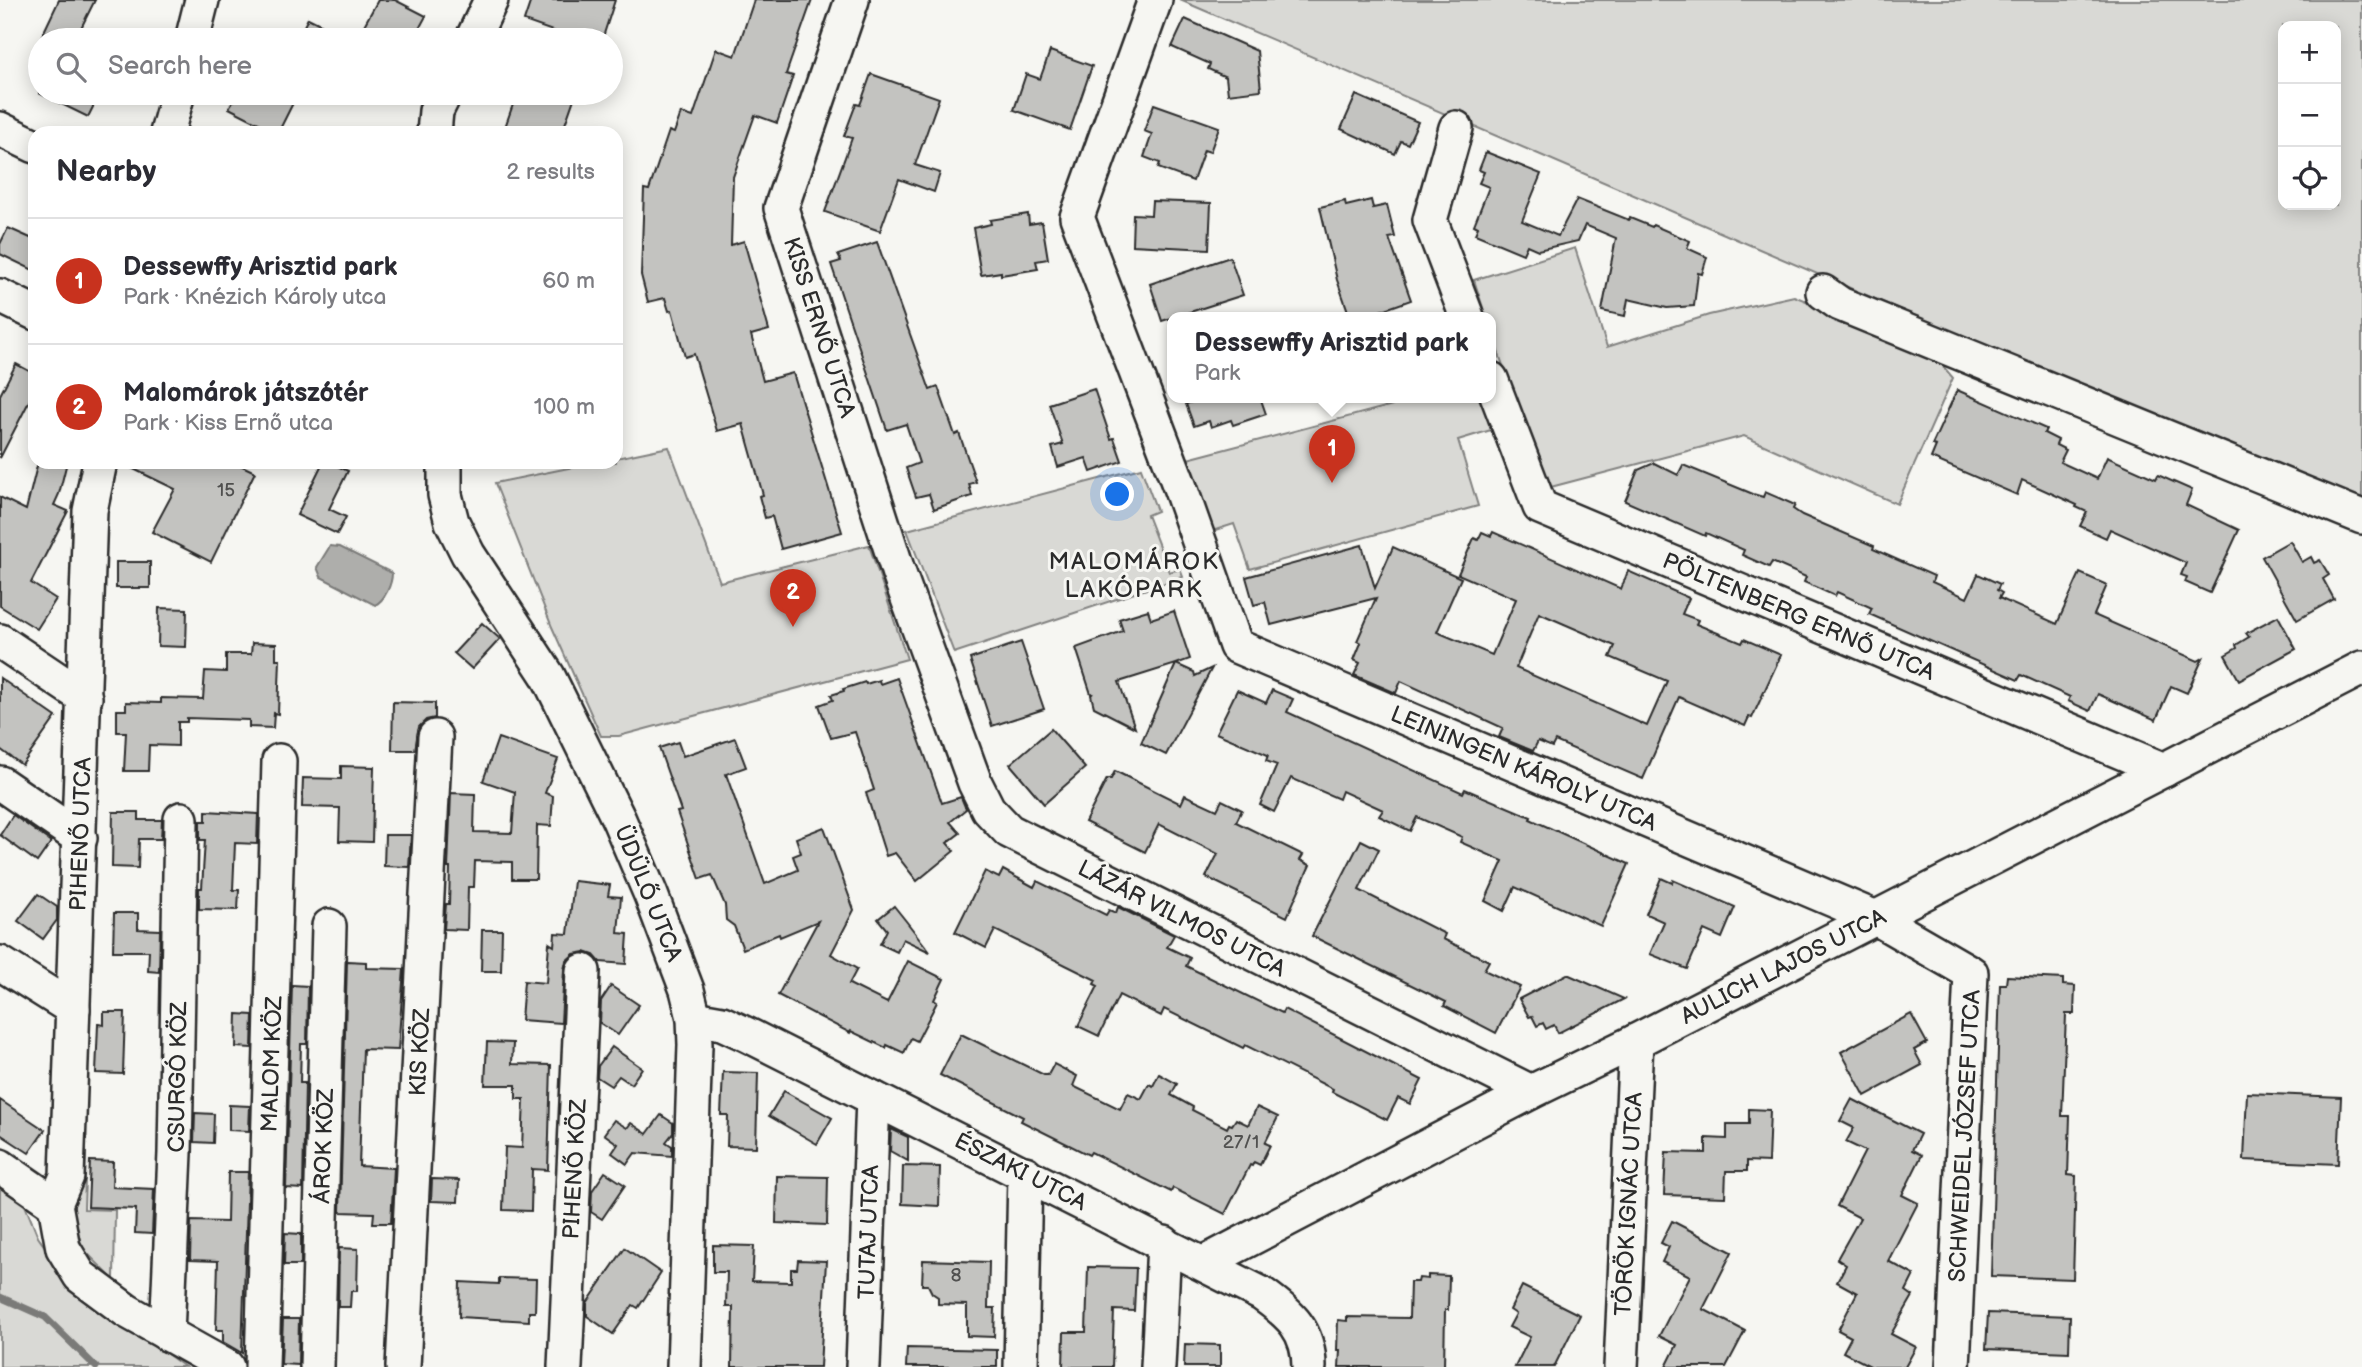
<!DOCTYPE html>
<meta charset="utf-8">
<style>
:root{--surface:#fff;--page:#f2f2f3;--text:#2b2b33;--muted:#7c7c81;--line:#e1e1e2;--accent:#c8321e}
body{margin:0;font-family:"Balsamiq Sans",sans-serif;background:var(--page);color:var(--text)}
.controls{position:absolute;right:21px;top:21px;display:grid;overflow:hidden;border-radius:14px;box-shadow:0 4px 18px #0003}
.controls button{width:63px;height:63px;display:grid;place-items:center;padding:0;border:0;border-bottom:2px solid var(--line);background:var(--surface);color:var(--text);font:35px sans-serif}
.you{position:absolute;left:1118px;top:495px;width:24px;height:24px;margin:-18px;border:5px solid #fff;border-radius:50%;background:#1a73e8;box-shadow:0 0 0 10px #1a73e833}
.badge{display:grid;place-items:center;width:46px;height:46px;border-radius:50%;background:var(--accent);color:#fff;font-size:23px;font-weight:700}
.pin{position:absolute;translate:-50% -58px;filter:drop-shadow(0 2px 4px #0008)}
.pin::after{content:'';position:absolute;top:37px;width:24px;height:21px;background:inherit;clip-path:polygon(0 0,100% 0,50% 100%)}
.popup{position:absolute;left:1167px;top:312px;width:329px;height:91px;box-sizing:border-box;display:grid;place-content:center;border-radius:14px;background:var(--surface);filter:drop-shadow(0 2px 5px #0005);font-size:23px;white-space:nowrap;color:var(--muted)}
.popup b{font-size:26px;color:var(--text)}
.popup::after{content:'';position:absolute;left:50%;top:100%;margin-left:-14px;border:14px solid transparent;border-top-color:var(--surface)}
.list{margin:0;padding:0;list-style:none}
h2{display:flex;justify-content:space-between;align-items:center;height:91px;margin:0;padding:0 28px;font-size:30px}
h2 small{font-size:23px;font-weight:400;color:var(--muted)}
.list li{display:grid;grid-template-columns:46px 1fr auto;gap:21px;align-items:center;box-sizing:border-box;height:126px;padding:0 28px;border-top:2px solid var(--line)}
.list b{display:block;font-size:26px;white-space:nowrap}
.list p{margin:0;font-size:23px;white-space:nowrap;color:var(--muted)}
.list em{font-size:23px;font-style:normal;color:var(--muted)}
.icon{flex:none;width:38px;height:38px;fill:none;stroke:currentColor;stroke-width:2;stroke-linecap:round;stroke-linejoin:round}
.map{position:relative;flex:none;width:2362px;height:1367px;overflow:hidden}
.search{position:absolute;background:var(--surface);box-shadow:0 4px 18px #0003;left:28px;top:28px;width:595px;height:77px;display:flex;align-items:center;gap:18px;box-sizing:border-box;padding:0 24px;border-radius:38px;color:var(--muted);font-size:26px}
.panel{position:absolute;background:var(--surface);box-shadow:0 4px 18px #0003;left:28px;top:126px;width:595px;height:343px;border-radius:21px}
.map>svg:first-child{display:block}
.green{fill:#d9d9d5;stroke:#828280;stroke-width:2;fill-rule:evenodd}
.water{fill:#aeaeab;stroke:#7a7a78;stroke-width:2}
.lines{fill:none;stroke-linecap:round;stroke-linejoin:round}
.stream{stroke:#7a7a78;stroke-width:7}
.building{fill:#c3c3c0;stroke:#2b2b2b;stroke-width:2;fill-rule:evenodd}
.minor-casing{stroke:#2b2b2b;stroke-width:38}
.minor{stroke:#f6f6f2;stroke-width:33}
.labels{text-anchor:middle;stroke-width:6;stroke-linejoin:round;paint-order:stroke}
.number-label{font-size:19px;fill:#515150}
.street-label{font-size:23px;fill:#2b2b2b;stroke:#f6f6f2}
.neighbourhood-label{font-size:24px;letter-spacing:2px;fill:#2b2b2b;stroke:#f6f6f2}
</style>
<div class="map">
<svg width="2362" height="1367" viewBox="0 0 2362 1367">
<rect width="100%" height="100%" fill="#f6f6f2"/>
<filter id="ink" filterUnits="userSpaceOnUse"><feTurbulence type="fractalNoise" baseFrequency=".0143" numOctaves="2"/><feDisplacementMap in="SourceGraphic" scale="14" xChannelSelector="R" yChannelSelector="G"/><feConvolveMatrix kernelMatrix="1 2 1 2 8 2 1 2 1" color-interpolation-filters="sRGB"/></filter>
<g filter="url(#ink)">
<!-- green -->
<g class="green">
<path d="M1180 0H2362V508ZM2283 26H2336V205H2283Z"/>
<path d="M1575 248 1607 347 1709 315 1794 296 1931 352 1953 378 1897 504 1744 436 1547 488 1491 332V317H1486L1474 280Z"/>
<path d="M1423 397H1481L1491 430 1458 440 1478 506 1250 569 1234 524 1209 532 1184 460Z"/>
<path d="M669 447 720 582 869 545 907 659 619 736H601L552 627 495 483 598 462H616V458Z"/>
<path d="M1141 468 1157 511 1147 515 1169 572 1180 569 1183 577 954 653 907 530Z"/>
<path d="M78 1150H86L84 1209 115 1210 114 1280 83 1249 71 1212Z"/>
<path d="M0 1184 23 1200 38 1237 70 1283 185 1367H0Z"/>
</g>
<!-- water -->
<path class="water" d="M330 546 340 547 392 573C392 584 385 600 375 605L321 577 317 567Z"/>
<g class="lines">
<!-- stream -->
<path class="stream" d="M0 1297 45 1317 96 1367"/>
</g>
<!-- building -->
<g class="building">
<path d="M59 0H95L75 40H40Z"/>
<path d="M378 0H395L426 16 413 40H356Z"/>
<path d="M531 0H615L602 40H578L524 21Z"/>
<path d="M754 0H812L786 74 793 76 777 123 755 115 733 177 731 245 744 241 769 330 751 335 763 381 793 373 842 532 781 549 772 516 765 518 759 496 763 495 743 424 717 431 694 354 685 357 672 310 669 311 665 298 648 302 641 275 644 189 649 190 669 131 674 133 681 113 693 117 716 49 735 56Z"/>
<path d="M308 18 352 40H297Z"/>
<path d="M1185 19 1257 51 1261 90 1228 94 1226 77 1208 69 1210 64 1172 47Z"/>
<path d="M1050 51 1092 66 1070 130 1014 110 1026 74 1040 79Z"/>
<path d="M871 74 939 98 915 165 940 173 934 192 899 179 880 231 825 212 852 138 844 136 856 104 860 105Z"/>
<path d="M39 93H100L88 117Z"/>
<path d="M237 93H298L278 133 229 108Z"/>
<path d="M517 93H576L562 133H503Z"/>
<path d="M1356 95 1418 122 1408 144 1401 141 1395 154 1341 129Z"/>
<path d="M1154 104 1219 127 1210 152 1204 150 1193 181 1158 168 1160 163 1144 157 1152 134 1144 131Z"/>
<path d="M1486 152 1541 174 1522 221 1558 236 1577 199 1629 220 1630 218 1652 227 1653 225 1690 241 1687 248 1707 257 1702 274 1698 273 1694 306 1667 308 1628 299 1625 316 1602 311 1616 238 1585 225 1578 241 1538 250 1527 245 1523 254 1475 234 1478 227 1474 225 1489 187 1479 183 1484 172 1479 170Z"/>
<path d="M1371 200 1373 208 1387 205 1395 237 1389 238 1411 300 1363 317H1350L1337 280 1320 207 1345 201 1346 206Z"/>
<path d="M1152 201 1211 203 1209 249 1132 245 1133 214 1151 215Z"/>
<path d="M1028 214 1029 224 1042 222 1048 259 1036 261 1038 269 1001 275V272L981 275 973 228 991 224 990 220Z"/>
<path d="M8 228 35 240V271L0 254V244Z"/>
<path d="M877 242 930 390 938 387 955 435 959 433 976 482 969 484 972 496 934 509 929 494 916 497 906 468 919 463 906 424 887 430 831 264 841 261 838 255Z"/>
<path d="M1230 257 1243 295 1162 321 1150 284Z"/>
<path d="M16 364 35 374V390L0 458V395Z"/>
<path d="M1094 389 1111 439 1114 438 1122 461 1091 472 1086 458 1058 467 1052 447 1063 444 1049 404Z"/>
<path d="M1957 390 2046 429 2044 433 2058 440 2056 445 2066 450 2060 462 2097 479 2107 457 2156 479 2158 475 2192 490 2186 505 2239 530 2210 593 2185 582 2187 577 2181 575 2186 563 2110 529 2106 538 2080 526 2087 512 2076 507 2077 505 2022 480 2017 495 1931 458 1936 446 1932 445Z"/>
<path d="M1206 397H1260L1266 414 1233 425 1231 420 1211 427 1209 421 1194 426 1186 404Z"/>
<path d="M38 462H67L59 494 54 505 68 511 31 583 56 599 37 629 0 606V497L26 510Z"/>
<path d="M119 462H234L255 472 211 562 152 532 175 489Z"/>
<path d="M323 462H329L348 471 329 509 346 517 337 534 297 515Z"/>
<path d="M1654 463 1678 475 1683 465 1753 494 1763 497 1765 492 1795 505 1793 509 1802 515 1874 546 1873 549 1934 576 1932 582 1967 598 1978 574 2000 584 1997 590 2002 593 1999 598 2057 624 2080 573 2107 585 2094 615 2198 661 2203 658 2187 693 2171 686 2156 720 2098 694 2090 711 2068 701 2070 697 2021 675 2018 680 1869 614 1872 608 1837 592 1835 596 1804 582 1806 577 1772 562 1769 567 1742 555 1744 550 1706 533 1705 536 1625 501 1638 470Z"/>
<path d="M1482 532 1491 536 1493 532 1621 589 1628 571 1689 598 1682 614 1698 620 1696 624 1742 643 1744 639 1781 655 1752 718 1749 717 1745 726 1679 697 1643 779 1555 741 1552 747 1538 741 1533 751 1499 737 1503 728 1401 681 1396 693 1354 675 1360 663 1354 660 1361 643 1357 641 1376 598 1271 625 1265 602 1254 605 1246 577 1362 545 1375 588 1393 547 1461 578 1437 632 1492 655 1516 599 1458 574 1474 538 1478 540ZM1539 613 1615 646 1610 657 1667 681 1647 726 1516 668Z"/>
<path d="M2290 541 2302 562 2311 557 2314 563 2320 560 2329 575 2323 579 2334 599 2297 620 2262 557Z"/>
<rect x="116" y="562" width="34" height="26"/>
<path d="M159 608 187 609 186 647 158 646Z"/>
<path d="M1148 610 1151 619 1174 611 1190 659 1176 664 1194 672 1195 676 1212 668 1166 755 1141 743 1176 664 1119 682 1135 728 1094 707 1091 695 1093 693 1091 694 1076 648 1123 631 1119 619Z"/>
<path d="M2278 616 2296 649 2239 680 2225 655 2237 648 2236 645 2249 637 2246 633Z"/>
<path d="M482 623 500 639 472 669 454 653Z"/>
<path d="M1021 642 1044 709 992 726 970 659Z"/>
<path d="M252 643 276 644V659H280L278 714 274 713 273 728 249 727V720L187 718V722H178V746L149 745 148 771H124L126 732H117V710H126V702L161 703V698L203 699 205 671 226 672V654H251Z"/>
<path d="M0 678 56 717 22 765 0 749Z"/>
<path d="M897 678 942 803 961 797 966 809 950 822 960 833 947 843 954 851 917 881 895 853 886 856 866 793 874 790 855 732 831 738 819 705 833 700 831 695 844 691 843 689 865 682 866 684 879 680 880 684Z"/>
<path d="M1237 690 1266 703 1272 690 1293 699 1287 712 1463 793 1465 789 1531 817 1530 819 1629 864 1601 926 1515 887 1504 911 1485 901 1503 861 1460 842 1462 837 1417 817 1410 831 1379 816 1383 810 1342 791 1339 799 1291 778 1274 812 1260 805 1277 765 1266 761 1268 755 1216 733Z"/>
<path d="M393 702 435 703V718L426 720 419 727 415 750H392Z"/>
<path d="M1051 729 1085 768 1044 804 1010 764Z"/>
<path d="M498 738 558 759 545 793 553 796 551 826 537 825 536 879H512V862L475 861 474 887H468L467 930 444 929 446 904H449L450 868H448L451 793 475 794 474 832 512 833 515 792 483 781Z"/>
<path d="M735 738 746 767 726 774 765 884 798 870 793 856 801 853 796 838 824 827 854 910 831 954 857 969 849 984 887 1003 908 961 944 979 934 1000 937 1002 917 1041 911 1038 904 1053 887 1045 886 1048 851 1031 850 1033 778 995 818 921 780 937 779 934 743 949 734 926 726 920 725 905 712 875 700 879 677 812 681 811 659 748 678 742 683 756Z"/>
<path d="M341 766 374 767 372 842 339 841 340 808 302 807 303 778 341 779Z"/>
<path d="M1115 771 1181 804 1185 795 1217 810 1222 800 1242 810 1236 822 1303 855 1300 860 1310 865 1287 917 1206 877 1218 854 1159 824 1145 852 1085 822 1107 779H1111Z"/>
<path d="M206 811 258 814 257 844 235 843 233 890H239L238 910 199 909V888H202L205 840H200V821H206Z"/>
<path d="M113 812H139V820H162L161 839H139L138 868 112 867Z"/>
<path d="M13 815 51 842 37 862 0 835Z"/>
<path d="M385 835H411L409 867 384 866Z"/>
<path d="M1361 840 1379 849 1359 890 1445 934 1443 939 1489 961 1484 970 1520 987 1496 1033 1444 1006 1446 1002 1312 936Z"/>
<path d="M1003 870 1034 887 1037 881 1106 915 1109 910 1116 913 1118 907 1174 935 1167 947 1190 958 1186 966 1282 1013 1284 1009 1422 1080 1410 1104 1398 1098 1387 1120 1332 1092 1333 1089 1245 1045 1243 1048 1164 1009 1161 1016 1119 995 1099 1036 1078 1026 1098 986 1094 984 1096 980 995 930 986 948 955 932 985 871 999 878Z"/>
<path d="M1661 878 1672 883 1673 880 1735 907 1722 938 1704 930 1687 969 1650 954 1664 922 1646 914Z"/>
<path d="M574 881 610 885 608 896 621 897 618 933 628 934 626 964 600 962 594 955 585 952 574 954 566 961 564 970 561 1023 521 1020 524 981 546 983 549 943 554 946 555 933 568 934Z"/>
<path d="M38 894 57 907V920L43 939 18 921Z"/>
<path d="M894 906 906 921 930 952 903 939 897 952 880 944 887 930 878 919Z"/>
<path d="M114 913H138V929L160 930 159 972 148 971 149 951H113Z"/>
<path d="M482 930H502L501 971H481Z"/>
<path d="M347 961 366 962V968L404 969 398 1050 363 1049 359 1166 394 1168 391 1223H373L374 1213 340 1212Z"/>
<path d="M1567 974 1624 999 1558 1033 1554 1025 1546 1029 1543 1023 1537 1026 1532 1016 1529 1017 1519 999Z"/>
<path d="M2007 976 2063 979V985L2075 986 2074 1014H2066L2062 1116H2070L2068 1175 2076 1176 2073 1279 1991 1276 2000 984H2006Z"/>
<path d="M292 985 308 986 307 1044H301L300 1083H305L303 1189 286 1188Z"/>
<path d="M611 986 639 1005 618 1035 600 1023 601 1001Z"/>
<path d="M104 1012H125L123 1074 96 1073 98 1024 104 1025Z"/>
<path d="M237 1014 253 1015 252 1048 236 1047Z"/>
<path d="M1911 1014 1927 1043 1914 1050 1922 1065 1865 1096 1841 1052Z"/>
<path d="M961 1034 1044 1075H1048L1054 1064 1077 1076 1073 1086 1120 1109 1128 1093 1141 1099 1149 1084 1153 1086 1159 1074 1177 1084 1171 1095 1193 1107 1192 1110 1227 1128 1229 1124 1232 1125 1236 1119 1248 1125 1257 1107 1278 1117 1265 1143 1270 1145 1260 1165 1254 1162 1252 1166 1250 1165 1225 1214 1173 1188 1171 1192 1091 1152 1089 1155 1021 1121 1023 1117 940 1075Z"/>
<path d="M487 1042 513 1043 512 1064 551 1065 548 1170 532 1169 531 1211 503 1210 505 1147 522 1148 524 1099H516V1085H485Z"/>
<path d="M612 1047 642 1068 631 1084 619 1076 611 1086 597 1077 598 1066Z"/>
<path d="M723 1072 758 1073 756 1147 727 1146 728 1115H721Z"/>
<path d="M784 1091 832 1118 817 1144 769 1116Z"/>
<path d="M2247 1093 2341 1097 2338 1164 2244 1160Z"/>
<path d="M1852 1099 1920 1134 1912 1150 1922 1155 1902 1195 1918 1203 1888 1261 1914 1275 1906 1291 1913 1296 1891 1334 1916 1347 1905 1367H1872L1843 1352 1851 1337 1838 1330 1857 1293 1837 1282 1846 1265 1837 1259 1860 1218 1837 1206 1865 1151 1846 1142 1854 1128 1840 1121Z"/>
<path d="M0 1100 45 1130 29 1153 0 1134Z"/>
<path d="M229 1105 250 1106 249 1131 229 1130Z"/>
<path d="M1749 1109 1770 1110 1768 1162 1747 1161V1171H1726L1725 1197 1664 1195 1666 1152 1706 1153V1138L1727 1139V1124H1749Z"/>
<path d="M195 1113 214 1114 213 1143 194 1142Z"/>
<path d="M661 1115 673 1123V1133L666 1142 672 1146V1156L635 1153 627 1164 612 1153 618 1144 604 1134 614 1120 627 1128 631 1123 647 1134Z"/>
<path d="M891 1129 908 1137V1161L890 1151Z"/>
<path d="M90 1161 113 1162 112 1187 154 1189 152 1234 135 1233 136 1209 88 1207Z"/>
<path d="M903 1166 940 1167 939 1206 902 1204Z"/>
<path d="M228 1172H248L242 1353 223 1342V1330H216L218 1261 190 1260 191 1221 227 1222Z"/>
<path d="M605 1172 625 1185 602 1219 591 1212 592 1191Z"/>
<path d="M777 1176 828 1177 827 1225 776 1223Z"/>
<path d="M432 1179 459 1180 458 1202 431 1201Z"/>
<path d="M1672 1221 1732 1252 1703 1309 1745 1331 1726 1367H1666L1677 1345 1659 1336 1690 1276 1662 1262 1669 1247 1661 1243Z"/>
<path d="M285 1233 301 1234V1265H284Z"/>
<path d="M713 1245 754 1246 752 1281 791 1282V1269H797L798 1260 826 1261 820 1367H732L733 1307H726L727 1272H713Z"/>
<path d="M339 1248 358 1249 357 1291H351L350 1307H338Z"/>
<path d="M625 1248 661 1273 638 1308 633 1305 613 1334 587 1316V1303Z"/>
<path d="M923 1260 989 1262 988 1308H995L994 1337 967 1336V1305L938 1304V1297L932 1293 928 1285H922Z"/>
<path d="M1088 1267 1136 1268 1134 1311 1114 1310 1112 1367H1063L1064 1332H1086Z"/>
<path d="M1428 1275 1449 1276 1448 1310H1445L1444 1367H1339L1340 1350H1337L1338 1320 1347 1321V1317L1409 1318 1410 1282H1418L1419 1278 1428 1279Z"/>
<path d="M499 1278 536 1279 535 1312H529V1321L459 1317 460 1282 499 1284Z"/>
<path d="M1522 1286 1580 1315 1554 1367H1515L1530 1337 1509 1327 1516 1314 1510 1310Z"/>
<path d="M1988 1313 2070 1316 2069 1352 1986 1349Z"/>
<path d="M283 1319H299L298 1365 281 1364Z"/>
<path d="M1185 1344 1220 1345V1367H1184Z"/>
<path d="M907 1348 997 1350V1367H906Z"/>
</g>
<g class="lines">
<defs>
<g id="minor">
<path d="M852 0 781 208 898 571 975 783 988 809 1009 831 1531 1092"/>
<path d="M1155 0 1077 217 1181 490 1236 646 1876 918 1971 973 1953 1367"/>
<path d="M192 40 202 0"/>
<path d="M472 40 491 0"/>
<path d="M1456 128 1430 220 1467 317"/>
<path d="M0 129 35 146"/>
<path d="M167 133 178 93"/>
<path d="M434 133 436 111 445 93"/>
<path d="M1823 292 1840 304 2362 517"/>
<path d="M0 296 35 313"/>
<path d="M1491 379 1540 507 2164 770"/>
<path d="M445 462V495L452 522 468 554 548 676 619 820 651 895 687 990 694 1018 695 1045 684 1367"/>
<path d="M0 641 85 698"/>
<path d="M0 783 80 838"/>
<path d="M0 963 73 1009"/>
<path d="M694 1018 722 1023 748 1035 1262 1294C1290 1314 1309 1330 1309 1367"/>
<path d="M0 1166 55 1204"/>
<path d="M55 1204 67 1176 90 511 100 462"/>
<path d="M55 1204 63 1248 80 1276 127 1311 227 1367"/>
<path d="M1204 1263 1531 1092 1636 1041 2362 668"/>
<path d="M167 1334 175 1153 181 819"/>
<path d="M262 1367 279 761"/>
<path d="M317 1367 329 926"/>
<path d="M403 1367 435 737"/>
<path d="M565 1367 583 971"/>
<path d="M863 1367 873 1098"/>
<path d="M1021 1367 1025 1173"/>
<path d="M1158 1367 1164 1243"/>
<path d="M1621 1367 1636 1041"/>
</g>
</defs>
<!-- minor casing -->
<use href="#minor" class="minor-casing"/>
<!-- minor -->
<use href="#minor" class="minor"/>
</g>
</g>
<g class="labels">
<!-- number labels -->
<g class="number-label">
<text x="226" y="496">15</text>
<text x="1241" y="1148">27/1</text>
<text x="956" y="1281">8</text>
</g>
<!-- street labels -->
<g class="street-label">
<text transform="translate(820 327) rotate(72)" y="8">KISS ERNŐ UTCA</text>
<text transform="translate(1799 616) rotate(23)" y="8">PÖLTENBERG ERNŐ UTCA</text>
<text transform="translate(1524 768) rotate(23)" y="8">LEININGEN KÁROLY UTCA</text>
<text transform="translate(80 834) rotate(-88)" y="8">PIHENŐ UTCA</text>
<text transform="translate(649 893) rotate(68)" y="8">ÜDÜLŐ UTCA</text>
<text transform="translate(1182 918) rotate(27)" y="8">LÁZÁR VILMOS UTCA</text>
<text transform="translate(1783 966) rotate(-27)" y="8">AULICH LAJOS UTCA</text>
<text transform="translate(419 1052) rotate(-87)" y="8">KIS KÖZ</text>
<text transform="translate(271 1064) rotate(-88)" y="8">MALOM KÖZ</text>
<text transform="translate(177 1077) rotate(-89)" y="8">CSURGÓ KÖZ</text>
<text transform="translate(1964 1136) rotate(-87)" y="8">SCHWEIDEL JÓZSEF UTCA</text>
<text transform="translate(323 1146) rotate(-88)" y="8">ÁROK KÖZ</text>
<text transform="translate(574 1169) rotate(-87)" y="8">PIHENŐ KÖZ</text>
<text transform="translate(1021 1171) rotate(27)" y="8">ÉSZAKI UTCA</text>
<text transform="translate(1628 1204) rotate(-87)" y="8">TÖRÖK IGNÁC UTCA</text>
<text transform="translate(868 1232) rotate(-88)" y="8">TUTAJ UTCA</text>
</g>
<!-- neighbourhood labels -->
<g class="neighbourhood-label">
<text x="1134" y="569">MALOMÁROK<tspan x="1134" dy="28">LAKÓPARK</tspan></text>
</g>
</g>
</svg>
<div class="controls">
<button>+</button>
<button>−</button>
<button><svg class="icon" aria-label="locate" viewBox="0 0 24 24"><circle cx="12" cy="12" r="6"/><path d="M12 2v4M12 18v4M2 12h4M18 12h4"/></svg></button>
</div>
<div class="you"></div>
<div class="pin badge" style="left:1332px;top:483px">1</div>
<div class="popup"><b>Dessewffy Arisztid park</b>Park</div>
<div class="pin badge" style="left:793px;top:627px">2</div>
<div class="search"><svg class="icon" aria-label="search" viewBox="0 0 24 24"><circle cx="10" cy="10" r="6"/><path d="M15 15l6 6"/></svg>Search here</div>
<section class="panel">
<h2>Nearby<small>2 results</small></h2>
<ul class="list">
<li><span class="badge">1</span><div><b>Dessewffy Arisztid park</b><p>Park · Knézich Károly utca</p></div><em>60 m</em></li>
<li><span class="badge">2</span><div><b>Malomárok játszótér</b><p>Park · Kiss Ernő utca</p></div><em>100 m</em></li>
</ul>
</section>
</div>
